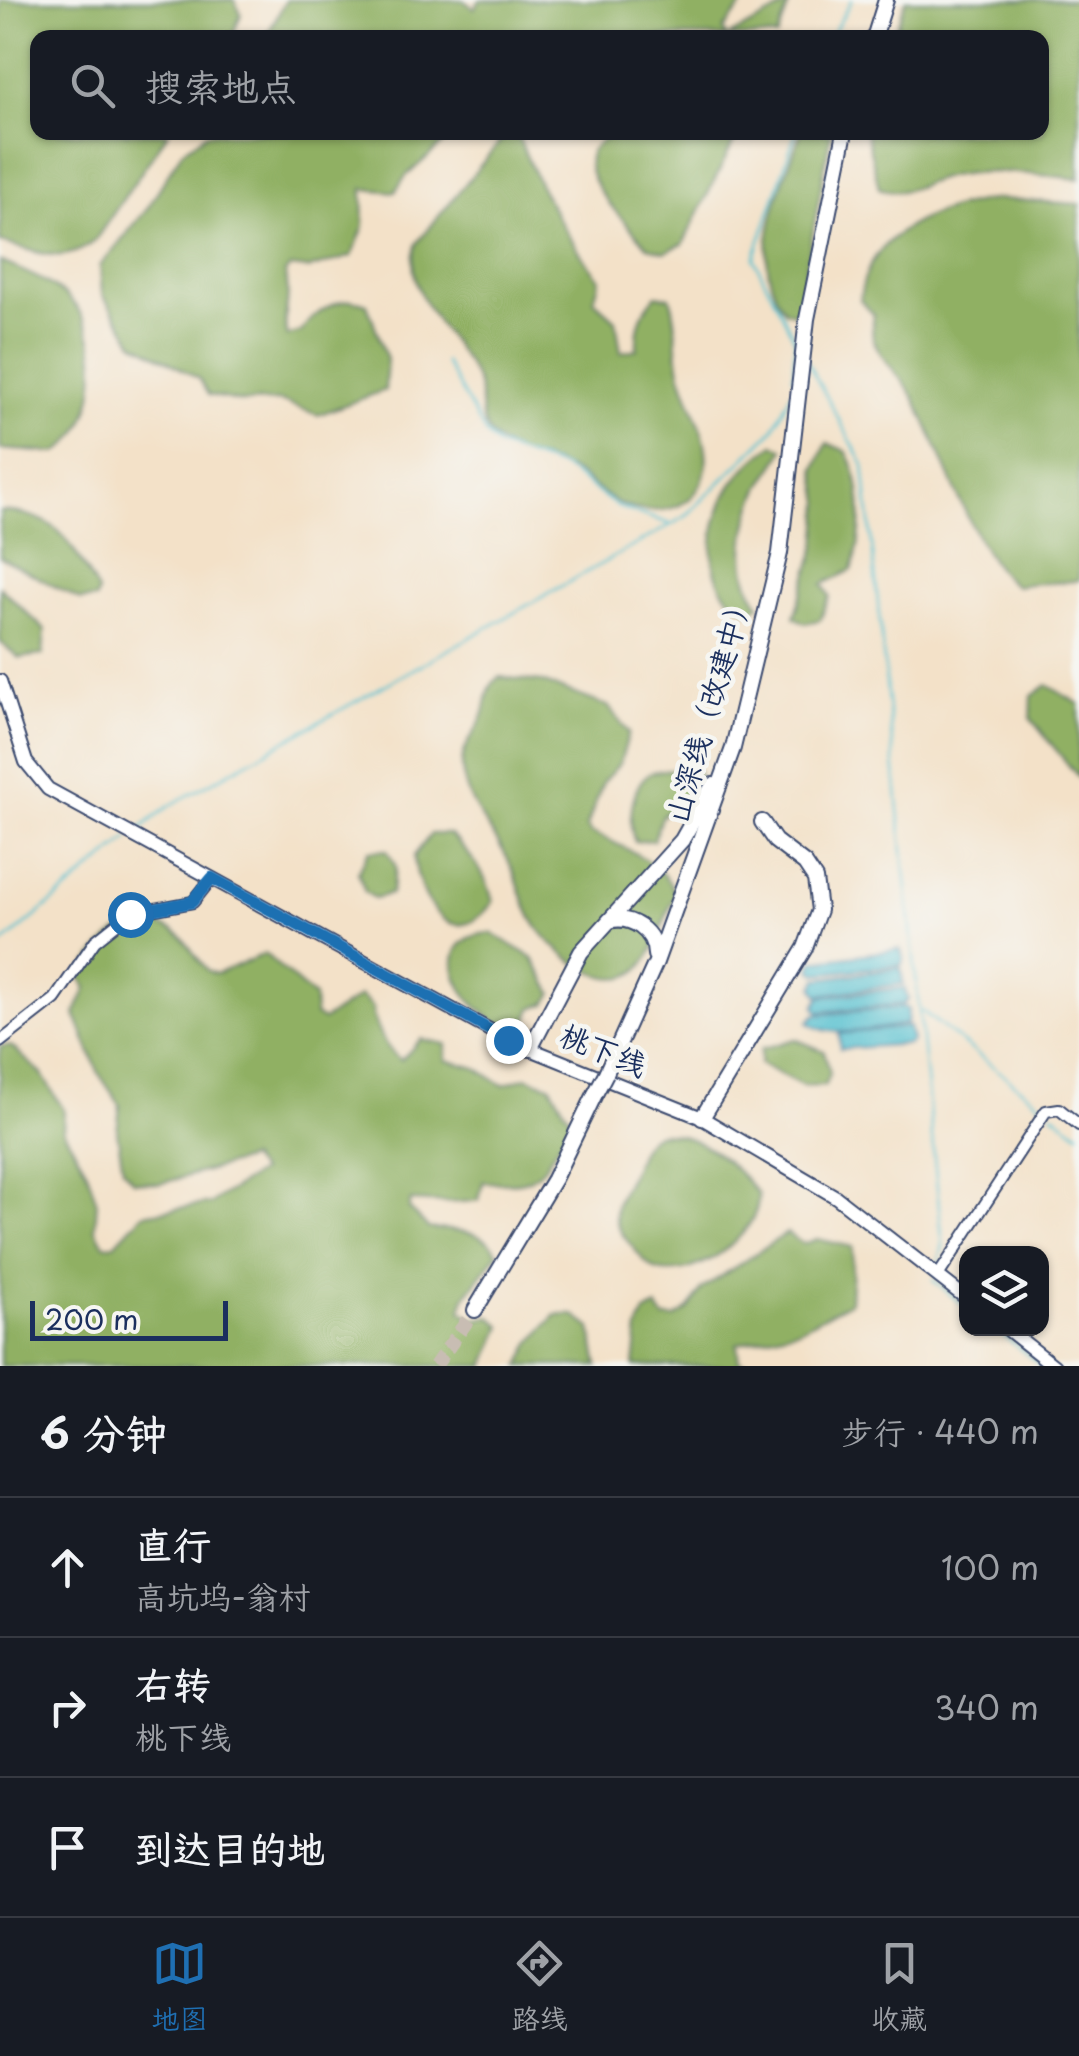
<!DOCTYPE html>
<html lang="zh">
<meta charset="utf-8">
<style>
:root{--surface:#171b24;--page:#242831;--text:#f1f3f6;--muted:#9ea1a6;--line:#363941;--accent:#1f6fb2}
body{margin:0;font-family:"Playpen Sans","LXGW WenKai TC",sans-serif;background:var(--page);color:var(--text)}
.controls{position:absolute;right:30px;bottom:30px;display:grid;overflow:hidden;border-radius:20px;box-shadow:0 2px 8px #0004}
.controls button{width:90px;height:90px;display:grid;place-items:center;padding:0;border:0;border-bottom:2px solid var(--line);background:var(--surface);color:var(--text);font:50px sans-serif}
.scale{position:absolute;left:30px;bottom:25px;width:198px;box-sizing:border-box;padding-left:10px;border:5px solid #1b2f5e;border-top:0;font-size:28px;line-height:35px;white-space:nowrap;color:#1b2f5e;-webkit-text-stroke:8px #f6f6f2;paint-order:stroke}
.stop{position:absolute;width:30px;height:30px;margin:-22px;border:8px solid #1f6fb2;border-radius:50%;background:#fff}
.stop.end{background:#1f6fb2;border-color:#fff;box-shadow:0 2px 10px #0008}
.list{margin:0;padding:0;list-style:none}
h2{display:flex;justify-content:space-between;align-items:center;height:130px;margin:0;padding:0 40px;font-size:42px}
h2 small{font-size:32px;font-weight:400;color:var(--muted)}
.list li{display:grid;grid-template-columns:65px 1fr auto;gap:30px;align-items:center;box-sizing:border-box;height:140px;padding:0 40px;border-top:2px solid var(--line)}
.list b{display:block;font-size:38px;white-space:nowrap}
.list p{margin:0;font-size:32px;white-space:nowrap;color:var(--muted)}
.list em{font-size:32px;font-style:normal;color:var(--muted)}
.icon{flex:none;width:55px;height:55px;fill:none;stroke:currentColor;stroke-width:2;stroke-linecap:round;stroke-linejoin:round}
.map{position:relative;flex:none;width:1079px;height:1366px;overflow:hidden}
.search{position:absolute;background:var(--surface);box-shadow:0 2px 8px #0004;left:30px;right:30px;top:30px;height:110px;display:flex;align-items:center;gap:25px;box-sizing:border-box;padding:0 35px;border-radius:20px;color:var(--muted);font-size:38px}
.sheet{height:550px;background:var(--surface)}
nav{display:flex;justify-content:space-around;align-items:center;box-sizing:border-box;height:140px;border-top:2px solid var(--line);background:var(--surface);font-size:28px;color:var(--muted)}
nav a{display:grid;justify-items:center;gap:5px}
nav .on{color:var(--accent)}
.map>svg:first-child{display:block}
.forest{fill:#90b064;stroke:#567061;stroke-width:2.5}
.water{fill:#55c0cf;stroke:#387896;stroke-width:2.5}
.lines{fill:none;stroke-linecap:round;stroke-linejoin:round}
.stream{stroke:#55c0cf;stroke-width:2.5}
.highway-tunnel{stroke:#c8bdb3;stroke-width:14;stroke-dasharray:14 7;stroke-linecap:butt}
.minor-casing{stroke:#3b4a6e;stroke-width:14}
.major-casing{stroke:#3b4a6e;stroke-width:16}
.highway-casing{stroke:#3b4a6e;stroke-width:18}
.minor{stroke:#fff;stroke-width:10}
.major{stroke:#fff;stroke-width:12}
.highway{stroke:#fff;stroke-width:14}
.highway-bridge-casing{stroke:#3b4a6e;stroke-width:18;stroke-linecap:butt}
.highway-bridge{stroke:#fff;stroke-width:14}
.route{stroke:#1f6fb2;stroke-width:12}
.labels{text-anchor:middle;stroke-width:9;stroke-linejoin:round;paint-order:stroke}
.street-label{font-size:30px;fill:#1b2f5e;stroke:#f6f6f2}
</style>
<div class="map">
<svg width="1079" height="1366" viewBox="0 0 1079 1366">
<rect width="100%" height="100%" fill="#f6f6f2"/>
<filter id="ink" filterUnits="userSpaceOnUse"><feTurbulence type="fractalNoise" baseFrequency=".01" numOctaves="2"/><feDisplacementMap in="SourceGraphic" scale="20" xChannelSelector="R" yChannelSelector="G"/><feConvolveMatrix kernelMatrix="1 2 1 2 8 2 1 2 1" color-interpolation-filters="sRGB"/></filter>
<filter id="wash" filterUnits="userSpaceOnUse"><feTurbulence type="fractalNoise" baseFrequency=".0048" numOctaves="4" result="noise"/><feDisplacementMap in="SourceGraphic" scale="40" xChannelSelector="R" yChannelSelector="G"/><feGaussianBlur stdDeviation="2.25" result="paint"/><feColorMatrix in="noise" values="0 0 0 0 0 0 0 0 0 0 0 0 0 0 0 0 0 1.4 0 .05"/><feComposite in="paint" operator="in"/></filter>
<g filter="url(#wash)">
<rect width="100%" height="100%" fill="#f3e1c8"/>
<!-- forest -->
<g class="forest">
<path d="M0 0H234L241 14 232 37 38 38V132L168 133 96 239C64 268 37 251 0 242Z"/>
<path d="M286 0H463L474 8 480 0H747L723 30 727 37 789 5 777 37H266Z"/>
<path d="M906 0H1079V179C1038 175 986 167 946 177 922 183 903 198 879 188L866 133 1042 132V38L893 37Z"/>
<path d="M801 132 831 133 798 314 785 311C745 258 782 187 801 132Z"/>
<path d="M207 133H455L406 176 395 192 363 189 364 226 352 256 309 269 290 267 285 273C293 300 281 317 287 336L301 332C315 311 342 293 367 304L387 359 385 390 318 415 280 401 243 402 208 395 199 379 134 342 102 294 100 266 147 209 182 151Z"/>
<path d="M615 133H738L683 244 665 252 648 247C631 228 579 180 590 153 594 144 607 138 615 133Z"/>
<path d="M511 135 519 139C540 189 565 237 600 279L594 300 616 320 621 352 637 349C636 327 641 311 656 295L670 297C678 319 675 342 679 365 684 396 711 435 706 467 700 512 652 519 617 503 603 495 588 481 574 472 549 456 512 459 491 435 478 421 483 402 478 385 462 341 397 295 417 243L502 139Z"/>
<path d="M999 199 1079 204V580C1057 585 1038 581 1016 586 978 565 938 440 913 396 902 377 880 359 873 338 871 330 873 323 874 315L860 300C867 230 940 206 999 199Z"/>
<path d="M0 261C26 273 63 285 79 311 105 351 99 426 57 453L0 449Z"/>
<path d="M827 443 846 451C865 483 864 536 852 570L823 584 830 596 820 620 805 623 794 617 817 545 821 502 815 469Z"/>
<path d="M774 444 784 449C777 465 765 476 759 491 742 528 736 573 760 605L749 611C701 591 707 526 730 488 741 470 758 456 774 444Z"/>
<path d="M0 511C62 514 69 543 98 591L96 599 80 600 0 557Z"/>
<path d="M0 587 45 630 43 655 19 658 0 642Z"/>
<path d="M500 677 542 682 608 706 629 733 620 763 603 782 587 826 590 832C619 844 665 863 676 895 662 918 658 953 638 970 608 996 553 951 536 925 522 904 518 876 505 854 489 825 464 802 462 766 462 745 475 735 482 718 489 702 484 687 500 677Z"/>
<path d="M1047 685 1079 704V778L1031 719 1032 696Z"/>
<path d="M691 768 697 770 700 782 661 817 654 840 635 842C627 824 631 784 650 773 660 768 679 770 691 768Z"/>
<path d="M431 834H449C471 855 486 872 493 902 453 956 418 902 414 856Z"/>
<path d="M387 850 396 867 391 894 374 898 365 892 358 872 369 851Z"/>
<path d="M141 921C193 932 177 937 208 971L216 974 265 954 314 997 315 1015 323 1020 360 996 372 1007C374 1027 385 1049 401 1060L421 1039 446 1044V1060L476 1068 503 1085 526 1077 550 1085 571 1119C568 1132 563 1137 556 1148 534 1186 525 1184 483 1182L479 1200C457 1204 433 1202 411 1201L409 1209 428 1228C453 1232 482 1226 498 1253L465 1297 461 1310 475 1320 490 1316 502 1326 485 1366H0V1046H11L41 1073 64 1110 63 1130 87 1171 97 1203 95 1228 104 1245 115 1244 143 1214 211 1203 260 1172 249 1159 159 1184 133 1181 123 1169 117 1132 120 1105 99 1074 75 1014 87 988 79 975C96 953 113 927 141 921Z"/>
<path d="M491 933 532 957 553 993 546 1004 532 1008 526 1024 530 1036C509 1030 491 1021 475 1005 446 977 443 935 491 933Z"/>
<path d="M795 1039 824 1051 830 1073 825 1085 803 1086 760 1064 761 1049Z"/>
<path d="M660 1133C701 1133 734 1165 758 1194 762 1234 695 1281 658 1270 646 1266 638 1253 630 1244 606 1217 615 1204 630 1175 638 1159 640 1139 660 1133Z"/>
<path d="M787 1233 803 1244 817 1239 853 1247 850 1302 799 1329 737 1344 739 1361 755 1366H634L638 1328 645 1312 657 1307 664 1318H675L689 1309 702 1289Z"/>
<path d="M556 1315H574L591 1328 598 1366H520L531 1343Z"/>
</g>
<!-- water -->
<g class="water">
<path d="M900 949 904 959 901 965 817 974 811 969 814 961Z"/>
<path d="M901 968 903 984 818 995 814 987 818 979Z"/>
<path d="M904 988 908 999 904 1004 819 1012 815 1007 820 997Z"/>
<path d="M904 1007 908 1009 907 1024C881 1027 828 1041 808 1022L815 1015Z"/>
<path d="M909 1027 912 1041 908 1044 840 1049 839 1034Z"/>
</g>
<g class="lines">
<!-- stream -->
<g class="stream">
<path d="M830 38 852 0"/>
<path d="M796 132 754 259 798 346"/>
<path d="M807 361 864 465 943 1246 937 1268"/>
<path d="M445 362 485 433 498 446 564 468 618 507 671 524"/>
<path d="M793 378 795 341"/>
<path d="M135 833 169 806 685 517 773 430 792 391"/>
<path d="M0 946 129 838"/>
<path d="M922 1011 1046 1108"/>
<path d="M1052 1113 1079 1133"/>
<path d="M933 1280 966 1307"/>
<path d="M994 1328 1042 1366"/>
</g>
</g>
</g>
<g filter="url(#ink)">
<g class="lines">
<!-- highway-tunnel -->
<path class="highway-tunnel" d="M435 1366 475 1310"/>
<defs>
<g id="minor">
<path d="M0 1042 55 999 95 941 129 914 193 902 212 878"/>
<path d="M938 1276 1046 1111 1059 1109 1079 1125"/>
</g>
<g id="major">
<path d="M0 681 26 762 48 789 508 1040 702 1118 836 1197 966 1298"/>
<path d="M1006 1328 1054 1366"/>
</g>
<g id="highway">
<path d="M874 38 886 0"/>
<path d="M609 921C631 915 655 931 655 955"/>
<path d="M530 1049 581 952 682 840 713 785"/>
<path d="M606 1073 656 962 733 748 780 553 807 319 845 132"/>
<path d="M702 1118 805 948 819 910 815 879 805 864 775 841 762 822"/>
<path d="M475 1310 554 1179 595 1094"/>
</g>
</defs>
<!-- minor casing -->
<use href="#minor" class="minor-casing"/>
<!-- major casing -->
<use href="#major" class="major-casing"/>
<!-- highway casing -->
<use href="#highway" class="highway-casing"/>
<!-- minor -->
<use href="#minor" class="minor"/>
<!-- major -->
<use href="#major" class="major"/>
<!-- highway -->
<use href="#highway" class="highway"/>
<defs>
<path id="highway-bridge" d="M595 1094 606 1073"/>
</defs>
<!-- highway-bridge casing -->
<use href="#highway-bridge" class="highway-bridge-casing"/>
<!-- highway-bridge -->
<use href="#highway-bridge" class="highway-bridge"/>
</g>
</g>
<g class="lines" filter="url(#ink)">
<!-- route -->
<path class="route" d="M130 914 192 902 212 878 508 1040"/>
</g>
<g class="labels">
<!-- street labels -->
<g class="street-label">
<text transform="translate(710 707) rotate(-74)" y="10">山深线（改建中）</text>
<text transform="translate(603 1051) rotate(22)" y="10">桃下线</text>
</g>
</g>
</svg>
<div class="controls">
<button><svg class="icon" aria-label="layers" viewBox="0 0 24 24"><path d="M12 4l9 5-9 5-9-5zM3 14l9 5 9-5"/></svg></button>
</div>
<div class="scale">200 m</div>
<div class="stop" style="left:130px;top:914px"></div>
<div class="stop end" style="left:508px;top:1040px"></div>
<div class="search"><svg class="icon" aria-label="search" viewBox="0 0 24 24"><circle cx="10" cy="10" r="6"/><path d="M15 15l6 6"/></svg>搜索地点</div>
</div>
<section class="sheet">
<h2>6 分钟<small>步行 · 440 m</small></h2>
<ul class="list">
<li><svg class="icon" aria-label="ahead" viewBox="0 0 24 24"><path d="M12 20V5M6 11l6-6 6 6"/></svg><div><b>直行</b><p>高坑坞-翁村</p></div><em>100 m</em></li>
<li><svg class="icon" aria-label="right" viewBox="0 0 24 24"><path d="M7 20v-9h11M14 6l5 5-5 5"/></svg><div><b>右转</b><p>桃下线</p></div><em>340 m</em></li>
<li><svg class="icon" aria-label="arrive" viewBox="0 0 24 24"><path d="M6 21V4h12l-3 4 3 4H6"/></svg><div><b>到达目的地</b></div></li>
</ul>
</section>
<nav>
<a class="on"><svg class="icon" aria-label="map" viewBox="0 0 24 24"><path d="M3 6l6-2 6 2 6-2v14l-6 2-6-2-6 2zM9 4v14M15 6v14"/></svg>地图</a>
<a><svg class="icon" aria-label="directions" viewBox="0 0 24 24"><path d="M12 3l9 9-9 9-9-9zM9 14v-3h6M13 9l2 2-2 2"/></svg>路线</a>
<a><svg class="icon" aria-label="saved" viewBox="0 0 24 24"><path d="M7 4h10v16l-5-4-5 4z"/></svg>收藏</a>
</nav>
